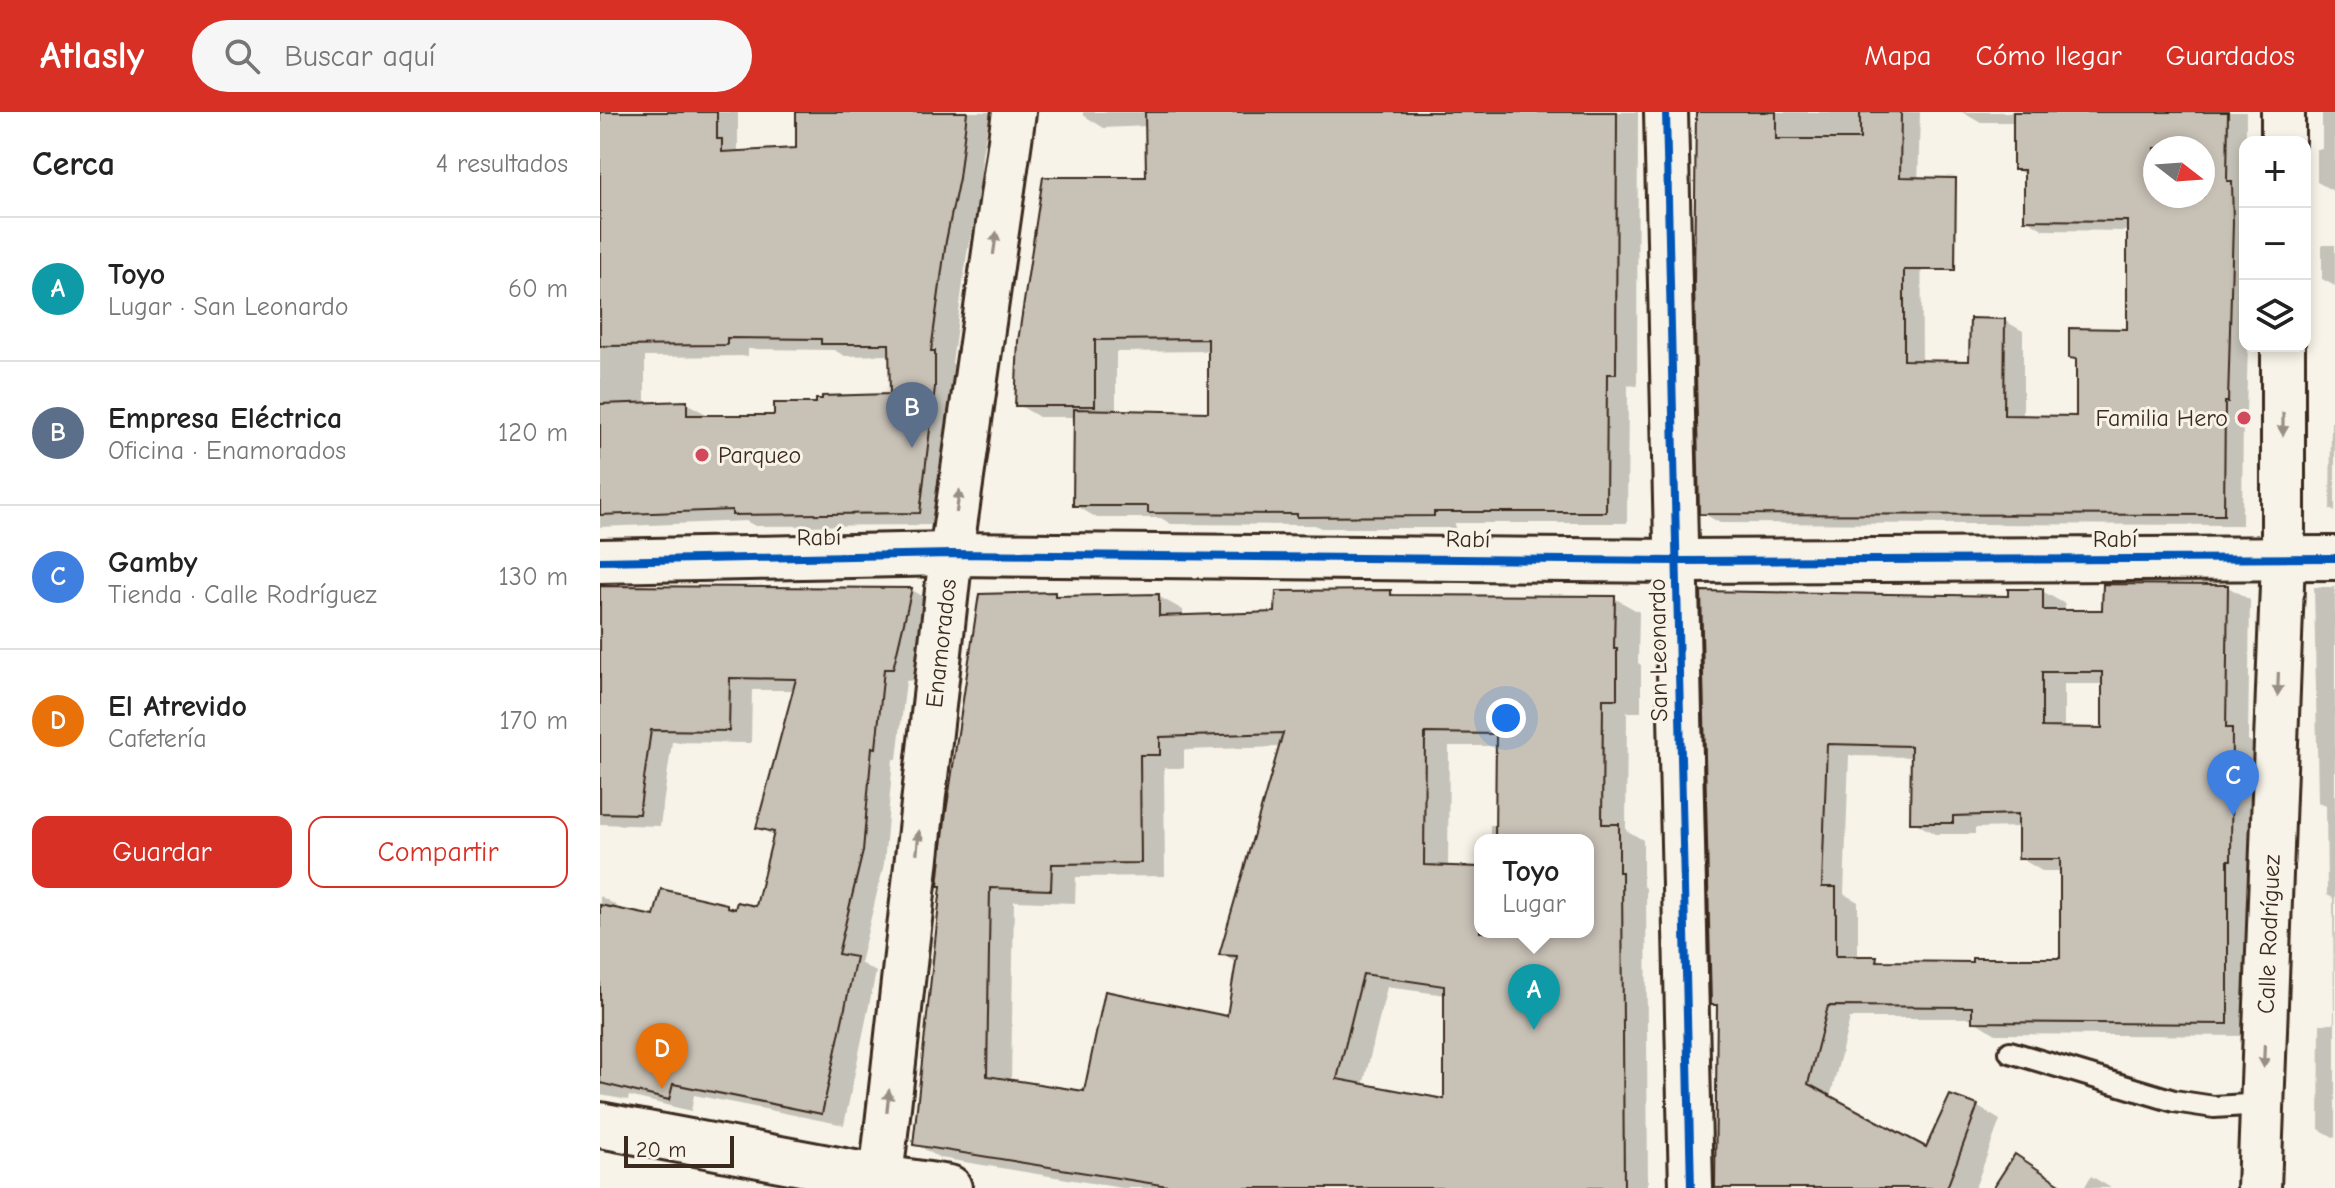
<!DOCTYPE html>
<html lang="es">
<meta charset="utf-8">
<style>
:root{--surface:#fff;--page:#f6f6f6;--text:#222;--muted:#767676;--line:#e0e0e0;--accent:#d93025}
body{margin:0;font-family:"Comic Neue",sans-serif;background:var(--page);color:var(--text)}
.controls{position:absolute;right:24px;top:24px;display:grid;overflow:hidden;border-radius:16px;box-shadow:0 4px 12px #0003}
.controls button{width:72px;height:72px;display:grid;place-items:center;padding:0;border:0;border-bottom:2px solid var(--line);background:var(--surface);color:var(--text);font:40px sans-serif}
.compass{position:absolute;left:1543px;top:24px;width:72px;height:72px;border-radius:50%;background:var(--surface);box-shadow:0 4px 12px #0003;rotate:107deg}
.scale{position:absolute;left:24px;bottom:20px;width:110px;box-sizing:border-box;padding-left:8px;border:4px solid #3b2a1e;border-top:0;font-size:22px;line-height:28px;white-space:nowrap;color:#3b2a1e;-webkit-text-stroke:6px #f7f3e8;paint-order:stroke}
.you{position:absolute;left:906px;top:606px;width:28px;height:28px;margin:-20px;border:6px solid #fff;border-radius:50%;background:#1a73e8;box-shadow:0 0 0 12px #1a73e833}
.badge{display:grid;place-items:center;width:52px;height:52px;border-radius:50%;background:var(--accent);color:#fff;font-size:26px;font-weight:700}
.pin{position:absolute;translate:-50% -66px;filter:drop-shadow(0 2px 4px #0008)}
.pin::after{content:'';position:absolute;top:42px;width:28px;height:24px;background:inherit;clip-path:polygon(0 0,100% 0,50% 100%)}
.popup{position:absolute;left:874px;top:722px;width:120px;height:104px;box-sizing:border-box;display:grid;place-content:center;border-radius:16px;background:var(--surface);filter:drop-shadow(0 2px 6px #0005);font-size:26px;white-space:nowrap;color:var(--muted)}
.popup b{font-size:30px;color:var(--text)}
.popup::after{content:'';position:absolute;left:50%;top:100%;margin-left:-16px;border:16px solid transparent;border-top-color:var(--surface)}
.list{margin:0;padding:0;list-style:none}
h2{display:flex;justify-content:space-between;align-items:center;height:104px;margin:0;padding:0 32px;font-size:34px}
h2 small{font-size:26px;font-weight:400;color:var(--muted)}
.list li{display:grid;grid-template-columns:52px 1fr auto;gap:24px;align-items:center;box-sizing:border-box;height:144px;padding:0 32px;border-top:2px solid var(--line)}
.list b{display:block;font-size:30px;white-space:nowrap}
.list p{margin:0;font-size:26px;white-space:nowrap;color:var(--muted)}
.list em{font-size:26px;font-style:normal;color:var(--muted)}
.actions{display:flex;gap:16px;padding:24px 32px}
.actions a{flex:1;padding:18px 0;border:2px solid var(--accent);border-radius:16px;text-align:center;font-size:28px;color:var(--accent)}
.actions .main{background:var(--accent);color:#fff}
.icon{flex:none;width:44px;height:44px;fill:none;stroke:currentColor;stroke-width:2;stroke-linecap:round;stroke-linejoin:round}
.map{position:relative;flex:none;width:1735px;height:1076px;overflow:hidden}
header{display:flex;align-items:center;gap:48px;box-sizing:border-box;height:112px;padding:0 40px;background:var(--accent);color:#fff}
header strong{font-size:38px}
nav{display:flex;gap:44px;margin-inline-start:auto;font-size:28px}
.search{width:560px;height:72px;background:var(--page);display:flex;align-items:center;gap:20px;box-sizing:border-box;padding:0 28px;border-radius:44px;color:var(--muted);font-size:30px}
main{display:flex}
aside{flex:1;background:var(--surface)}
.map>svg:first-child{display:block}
.shadow{fill:#0003;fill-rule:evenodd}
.building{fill:#c8c1b6;stroke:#3b2a1e;stroke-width:2;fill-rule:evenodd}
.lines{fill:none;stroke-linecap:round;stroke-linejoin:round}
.lane-casing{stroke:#3b2a1e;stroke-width:26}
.street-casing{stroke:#3b2a1e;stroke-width:48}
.primary-casing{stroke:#3b2a1e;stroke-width:50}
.lane{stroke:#f7f3e8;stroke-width:20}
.street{stroke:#f7f3e8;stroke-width:42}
.primary{stroke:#f7f3e8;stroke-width:44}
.cycleway-casing{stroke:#f7f3e8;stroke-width:13}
.cycleway{stroke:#0057b8;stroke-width:8}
.oneway{fill:#998e83}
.poi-dot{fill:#d1495b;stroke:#f7f3e8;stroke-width:3}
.labels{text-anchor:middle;stroke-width:6;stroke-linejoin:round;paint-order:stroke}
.poi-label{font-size:24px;fill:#3b2a1e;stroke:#f7f3e8;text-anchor:end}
.street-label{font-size:24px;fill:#3b2a1e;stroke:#f7f3e8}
</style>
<header>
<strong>Atlasly</strong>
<div class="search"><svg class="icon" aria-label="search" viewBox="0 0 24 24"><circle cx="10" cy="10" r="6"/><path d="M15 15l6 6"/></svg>Buscar aquí</div>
<nav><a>Mapa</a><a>Cómo llegar</a><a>Guardados</a></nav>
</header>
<main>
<aside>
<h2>Cerca<small>4 resultados</small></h2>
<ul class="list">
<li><span class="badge" style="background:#0f9aa8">A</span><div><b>Toyo</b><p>Lugar · San Leonardo</p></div><em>60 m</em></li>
<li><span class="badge" style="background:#5c6f8a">B</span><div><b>Empresa Eléctrica</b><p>Oficina · Enamorados</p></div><em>120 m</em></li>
<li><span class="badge" style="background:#3f7fe0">C</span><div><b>Gamby</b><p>Tienda · Calle Rodríguez</p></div><em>130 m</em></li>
<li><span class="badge" style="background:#e8710a">D</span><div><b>El Atrevido</b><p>Cafetería</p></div><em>170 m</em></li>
</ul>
<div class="actions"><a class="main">Guardar</a><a>Compartir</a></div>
</aside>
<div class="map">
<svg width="1735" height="1076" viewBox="0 0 1735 1076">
<rect width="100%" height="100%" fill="#f7f3e8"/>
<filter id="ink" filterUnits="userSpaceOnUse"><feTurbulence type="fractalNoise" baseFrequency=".0125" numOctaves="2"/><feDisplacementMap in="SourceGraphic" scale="16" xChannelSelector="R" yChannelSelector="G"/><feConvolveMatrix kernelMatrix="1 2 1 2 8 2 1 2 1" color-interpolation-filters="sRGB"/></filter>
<g filter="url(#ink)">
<!-- shadow -->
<g class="shadow">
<path d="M0 0H138V39L198 38V0H390L382 42 380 79 367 142 352 251 356 254V288L341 413 155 414 146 409 0 415ZM148 237 234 238 245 244 291 243 292 283 218 293 176 305 108 303 86 291 45 292V245L148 244Z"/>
<path d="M483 0H1038L1037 274 1028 273 1027 411H855V416H721L715 413 571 412 561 406H497L475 393 476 305H439L417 292 548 67 547 14 504 16 483 3ZM610 239V302L516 300V240Z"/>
<path d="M1098 0H1320L1318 77 1321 78 1322 251H1371L1405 209 1423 219V305L1478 306V249L1471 245 1529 219V119L1444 118 1426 107V63L1415 57V10H1379L1362 0H1646L1645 234H1648L1646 300H1643L1642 413 1120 411 1101 400ZM1555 36H1603V84H1555Z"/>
<path d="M1722 0H1735V80L1717 70V37H1722Z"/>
<path d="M1722 133H1735V174L1722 167Z"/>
<path d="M1731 310H1735V400L1730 397Z"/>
<path d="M0 475 312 478 333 490 314 568 306 569 297 647H293L284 752 260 851 276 860 244 1013 94 983 91 999 29 984 28 988 0 983V784L17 794 16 798 56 807 126 794 133 798 158 796 175 725 159 715 195 578H152L151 631 72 630 60 714 0 712Z"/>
<path d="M1628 475 1650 488 1648 628 1654 632 1653 760H1650V924L1396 922 1374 909V906H1250L1230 986 1327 1038 1351 986 1378 995 1400 1008 1375 1076H1116L1119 896 1113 892 1103 481 1410 486 1442 479 1465 492V500H1504ZM1464 572H1504V618L1464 617ZM1249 644 1313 645 1312 709 1335 722H1375V716L1420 715V746L1442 759H1462V848L1374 852 1284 851 1276 846H1258V790L1244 782Z"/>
<path d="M1714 475H1735V1026L1719 1017 1720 912H1734L1733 786 1727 783 1726 694 1718 690Z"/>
<path d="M791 480 799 485 1014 486 1039 500 1038 551 1041 553V600H1027L1026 718 1043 728V774L1046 776 1048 1076H522L340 1046 315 1032 455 482 461 485 558 484 583 498V505L677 502ZM849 634H898L897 713H890V728H988V820H880V757L848 756ZM681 635 622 842 638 852 628 906 485 982 411 970 414 789 475 791 476 765 565 764 564 656H584V638ZM787 875 846 883V989L763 974Z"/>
<path d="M1491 1064 1511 1076H1484Z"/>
</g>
<!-- building -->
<g class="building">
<path d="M0 0H117V27H122V40L196 36V0H367L359 66 346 129 331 239H335V275L320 401 132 403V398L0 403V292L87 289V303H174V291H216V287H222V284L290 282 289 232H221V227L127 226V233L0 234Z"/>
<path d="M545 0H1017L1016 262H1007L1006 400H834V404L697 405V402L548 401V394H473L474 297 608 300V227L495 228V294H415L418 229 443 65H546Z"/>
<path d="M1096 0H1176V27H1260V0H1301L1300 65 1356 66 1355 158H1304V248L1369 249 1370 206 1405 207 1404 303 1476 304V247L1469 246V216L1527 217V109L1424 108V58H1413V0H1628L1627 69H1632L1633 110 1628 290H1625L1624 403 1099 402 1094 170ZM1555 36H1603V84H1555Z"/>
<path d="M1503 472 1628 473 1626 616H1632L1631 748H1628V912L1372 910V895L1228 894 1208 972 1326 1035 1350 983 1378 993 1347 1076H1115L1117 893H1111L1101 479 1408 484V477H1443V498H1502ZM1442 560H1502V616L1442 615ZM1227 632 1311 634 1310 711H1353V704L1418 702V747H1460V846H1372V850L1276 849 1277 844H1236V775H1222Z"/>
<path d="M0 474 312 476 293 557H284L276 636 272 635 263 739 238 842 256 845 222 1002 73 972 69 988 0 971V793L54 804 61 777 127 792V795L135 797 137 790 156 794 174 720 156 716 196 567 130 566 129 619 51 618 39 702 0 701Z"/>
<path d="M791 478V483L1015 484 1014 537H1017V587H1003L1002 712H1019V760H1022L1024 1076H580L313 1033 341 774H338L345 707 379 482 455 480V484L559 482V504L675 500 676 479ZM683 621 619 843 637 844 627 904 505 879 484 979 387 964 390 776 451 778 452 752 541 751 540 643H560V625ZM825 621 896 622 895 728H988V820H880V755L824 753ZM763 862 844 874V987L737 967Z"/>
<path d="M1415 1042 1466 1076H1393Z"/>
</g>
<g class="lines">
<defs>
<path id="lane" d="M1410 940 1574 989 1614 995 1663 992"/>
<g id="street">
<path d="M1066 0 1091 1076"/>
<path d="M1683 0V30"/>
<path d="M0 449 351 442 1076 449 1735 446"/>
<path id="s1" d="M281 1066 351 442 414 0"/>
<path id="s2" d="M1659 1076 1683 447V234"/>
</g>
<path id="primary" d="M0 1013 281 1066 349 1076"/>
</defs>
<!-- lane casing -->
<use href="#lane" class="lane-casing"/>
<!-- street casing -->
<use href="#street" class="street-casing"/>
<!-- primary casing -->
<use href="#primary" class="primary-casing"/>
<!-- lane -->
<use href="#lane" class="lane"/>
<!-- street -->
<use href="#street" class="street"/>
<!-- primary -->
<use href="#primary" class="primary"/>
<defs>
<g id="cycleway">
<path d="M1066 0 1091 1076"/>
<path d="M0 449 351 442 1076 449 1735 446"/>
</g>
</defs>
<!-- cycleway casing -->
<use href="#cycleway" class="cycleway-casing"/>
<!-- cycleway -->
<use href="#cycleway" class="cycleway"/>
</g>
<!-- one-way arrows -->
<defs><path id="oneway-solid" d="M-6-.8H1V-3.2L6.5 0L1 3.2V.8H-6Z" transform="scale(2)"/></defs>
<g class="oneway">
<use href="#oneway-solid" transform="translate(395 131) rotate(-82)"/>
<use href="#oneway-solid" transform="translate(1683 312) rotate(90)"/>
<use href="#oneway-solid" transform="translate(358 389) rotate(-82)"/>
<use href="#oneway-solid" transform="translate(1678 572) rotate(92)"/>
<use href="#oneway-solid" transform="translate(318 730) rotate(-84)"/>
<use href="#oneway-solid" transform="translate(1664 944) rotate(92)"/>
<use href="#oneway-solid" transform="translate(288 989) rotate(-84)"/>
</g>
</g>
<!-- markers -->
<g class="poi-dot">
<circle cx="1644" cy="306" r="8"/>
<circle cx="102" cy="343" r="8"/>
</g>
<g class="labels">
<!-- poi labels -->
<g class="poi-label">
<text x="1628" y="314">Familia Hero</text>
<text x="118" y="351" text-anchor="start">Parqueo</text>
</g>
<!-- street labels -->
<g class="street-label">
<text transform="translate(219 425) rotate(-1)" y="8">Rabí</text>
<text transform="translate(868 427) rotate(1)" y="8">Rabí</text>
<text x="1515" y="435">Rabí</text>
<text dy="8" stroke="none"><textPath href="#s1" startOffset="538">Enamorados</textPath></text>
<text transform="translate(1058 538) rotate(-91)" y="8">San Leonardo</text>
<text dy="8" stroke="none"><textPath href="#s2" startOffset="254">Calle Rodríguez</textPath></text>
</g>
</g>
</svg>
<div class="controls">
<button>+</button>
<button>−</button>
<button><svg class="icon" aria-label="layers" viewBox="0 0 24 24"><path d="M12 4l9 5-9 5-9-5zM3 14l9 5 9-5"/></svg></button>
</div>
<svg class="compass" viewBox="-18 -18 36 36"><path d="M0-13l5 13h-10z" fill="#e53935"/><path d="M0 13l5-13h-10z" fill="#767676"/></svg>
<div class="scale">20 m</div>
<div class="you"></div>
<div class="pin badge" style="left:934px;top:918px;background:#0f9aa8">A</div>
<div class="popup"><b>Toyo</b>Lugar</div>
<div class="pin badge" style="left:312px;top:336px;background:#5c6f8a">B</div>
<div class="pin badge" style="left:1633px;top:704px;background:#3f7fe0">C</div>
<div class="pin badge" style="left:62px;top:977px;background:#e8710a">D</div>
</div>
</main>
